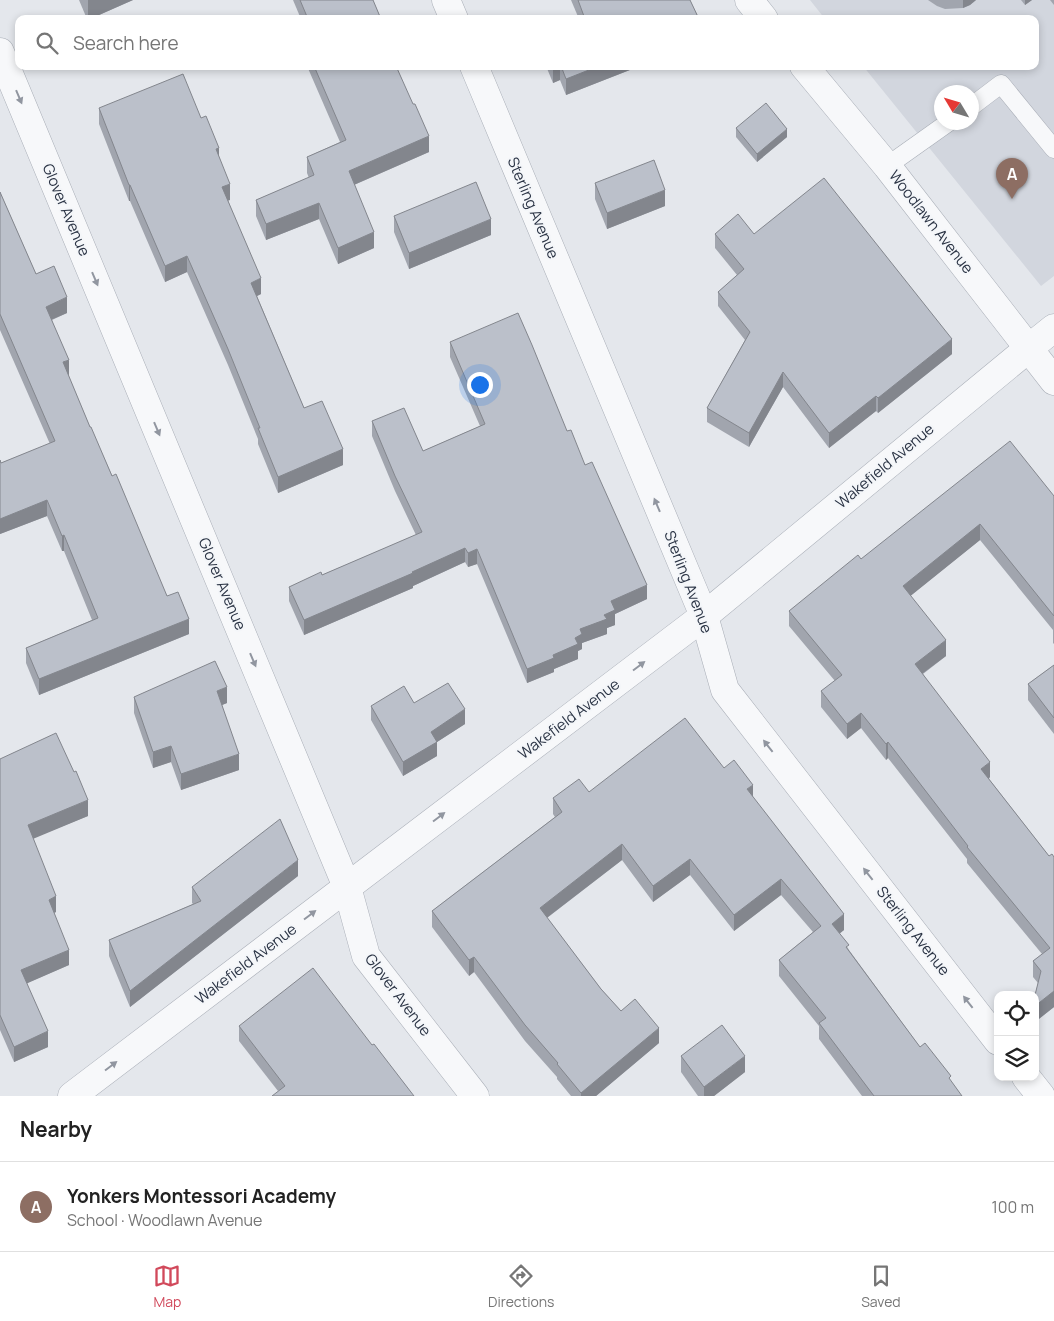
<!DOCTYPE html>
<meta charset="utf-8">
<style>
:root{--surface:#fff;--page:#f2f2f2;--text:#222;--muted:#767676;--line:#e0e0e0;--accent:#d1495b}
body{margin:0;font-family:Manrope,sans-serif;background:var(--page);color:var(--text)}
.controls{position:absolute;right:15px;bottom:15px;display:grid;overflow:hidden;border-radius:10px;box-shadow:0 2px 8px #0003}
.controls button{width:45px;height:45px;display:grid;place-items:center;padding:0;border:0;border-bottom:1px solid var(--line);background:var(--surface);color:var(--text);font:25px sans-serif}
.compass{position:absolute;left:934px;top:85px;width:45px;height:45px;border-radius:50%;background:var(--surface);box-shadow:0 2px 8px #0003;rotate:308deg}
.you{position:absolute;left:479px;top:384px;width:18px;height:18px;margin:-12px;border:4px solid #fff;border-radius:50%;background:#1a73e8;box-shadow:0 0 0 8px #1a73e833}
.badge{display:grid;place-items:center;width:32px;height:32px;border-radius:50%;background:var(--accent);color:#fff;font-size:16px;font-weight:700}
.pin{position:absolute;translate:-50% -41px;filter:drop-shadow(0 1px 2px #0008)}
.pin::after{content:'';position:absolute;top:26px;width:18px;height:15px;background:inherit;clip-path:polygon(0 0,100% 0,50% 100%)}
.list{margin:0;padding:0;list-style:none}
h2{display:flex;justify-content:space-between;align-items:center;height:65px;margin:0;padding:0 20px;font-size:21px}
h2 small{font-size:16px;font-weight:400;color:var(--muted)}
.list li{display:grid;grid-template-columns:32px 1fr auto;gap:15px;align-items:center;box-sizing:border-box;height:90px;padding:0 20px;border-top:1px solid var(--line)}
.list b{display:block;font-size:19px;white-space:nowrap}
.list p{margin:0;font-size:16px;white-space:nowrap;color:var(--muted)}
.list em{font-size:16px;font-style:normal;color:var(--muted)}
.icon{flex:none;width:28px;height:28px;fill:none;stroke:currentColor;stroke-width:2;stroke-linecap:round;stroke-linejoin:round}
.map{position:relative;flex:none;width:1054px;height:1096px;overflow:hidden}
.search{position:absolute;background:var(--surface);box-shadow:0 2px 8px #0003;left:15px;right:15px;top:15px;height:55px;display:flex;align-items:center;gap:12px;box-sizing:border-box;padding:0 18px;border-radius:10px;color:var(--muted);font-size:19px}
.sheet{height:155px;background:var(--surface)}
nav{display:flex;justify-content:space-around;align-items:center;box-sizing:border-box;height:70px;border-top:1px solid var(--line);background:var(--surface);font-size:14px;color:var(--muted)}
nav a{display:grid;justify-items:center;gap:2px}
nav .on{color:var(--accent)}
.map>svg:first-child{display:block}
.built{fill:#d2d6de;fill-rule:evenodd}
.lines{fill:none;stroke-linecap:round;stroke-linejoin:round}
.service-casing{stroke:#a9aeb7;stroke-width:19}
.minor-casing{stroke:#a9aeb7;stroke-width:29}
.tertiary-casing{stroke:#a9aeb7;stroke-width:29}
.service{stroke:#f7f8fa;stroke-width:18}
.minor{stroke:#f7f8fa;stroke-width:28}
.tertiary{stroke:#f7f8fa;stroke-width:28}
.wall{fill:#a1a5ae}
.shaded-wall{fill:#83868d}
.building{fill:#bbc0ca;stroke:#83868d}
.oneway{fill:#9196a0}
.labels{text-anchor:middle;stroke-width:4;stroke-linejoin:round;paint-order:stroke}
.street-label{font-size:15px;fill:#2b3445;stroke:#f4f6f9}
</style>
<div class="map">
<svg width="1054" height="1096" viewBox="0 0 1054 1096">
<rect width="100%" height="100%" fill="#e4e7ec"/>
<!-- built -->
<path class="built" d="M810 0H1054V276L1041 286 863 66H1035V19H825ZM942 92H972V122H942Z"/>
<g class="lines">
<defs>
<g id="service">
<path d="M972 106 1001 84 1054 149"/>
<path d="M887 166 949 122"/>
</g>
<g id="minor">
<path d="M446 0 454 19"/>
<path d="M0 52 347 887 366 956 475 1096"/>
<path d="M474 66 704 616 725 690 998 1041"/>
<path d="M1026 1077 1041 1096"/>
<path d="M72 1096 704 616 1029 348"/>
</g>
<g id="tertiary">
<path d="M749 0 764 19"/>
<path d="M804 66 887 166 1054 381"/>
<path d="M1029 348 1054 328"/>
</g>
</defs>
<!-- service casing -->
<use href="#service" class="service-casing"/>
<!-- minor casing -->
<use href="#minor" class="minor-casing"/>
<!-- tertiary casing -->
<use href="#tertiary" class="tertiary-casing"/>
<!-- service -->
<use href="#service" class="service"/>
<!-- minor -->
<use href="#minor" class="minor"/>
<!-- tertiary -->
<use href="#tertiary" class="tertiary"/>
</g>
<!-- wall -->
<g class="wall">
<path d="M79 0H133L90 19H87Z"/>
<path d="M293 0H373L381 19H301Z"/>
<path d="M571 0H690L699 19H579Z"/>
<path d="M928 0H976L970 5 963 8 945 9 937 6Z"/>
<path d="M1021 0H1032L1025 5Z"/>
<path d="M1050 0H1054V5Z"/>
<path d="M307 66H396L429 152 354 185 374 248 338 264 319 219 266 240 256 216V200L309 178 307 173V157L340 142Z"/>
<path d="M546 66H640L566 95 560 80 553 83Z"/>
<path d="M99 108 201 118 219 157 230 200H228L261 294 257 296 304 408 343 465 278 493 258 444V439L228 365 187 272 165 282 130 201H129L99 124Z"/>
<path d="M736 128 787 137 757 162 736 137Z"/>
<path d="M595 183 665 206 607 229 595 199Z"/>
<path d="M0 192 36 274 67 313 52 320 69 375H68L90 427 167 596 189 634 39 695 26 663V648L92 620 64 551H62L47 516 0 534V460L1 463 50 444 0 330Z"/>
<path d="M394 216 491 235 409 269 394 232Z"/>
<path d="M715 234H754L952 354 878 413 876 411 829 448 783 387 749 447 707 422V408L745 340 718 306V292L737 275 715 248Z"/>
<path d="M450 342 567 431 585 465 647 599 615 614V625L607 628V634L582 643V649L578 651V659L554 669V672L527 683 477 564 468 567 465 562 413 586V588L304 635 289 601V587L322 575 416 535 395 491 372 436V421L423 451 480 426 450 357Z"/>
<path d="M1054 496V644L1053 643V630L980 540 910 596 946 656 923 674 990 777 989 779 1049 856 1054 1007 1035 1022V995L1038 983 1033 977V961L1042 954 967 863V859L888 758 886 760 861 728 847 739 821 707V691L835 681 789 626V611L861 559Z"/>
<path d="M1054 665V734L1028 700V684Z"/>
<path d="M134 697 227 703 222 705 239 770 181 790 171 762 153 768 134 713Z"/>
<path d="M414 703 465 724 437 742V756L403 776 371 720V706Z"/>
<path d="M0 759 88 816 33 838 56 912 54 913 69 965 27 983 48 1047 14 1062 0 1030Z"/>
<path d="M724 768 753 797 844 930 839 933 849 950 920 1047 951 1082 962 1096H862L819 1039V1026L779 976V960L813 932 781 895 734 931 690 875 653 902 622 860 547 918 601 989 621 1011 659 1043 596 1096H571L557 1079V1077L525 1041 474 972 469 976 432 927V911L555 817 553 814V798Z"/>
<path d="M298 876 130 1007 109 956V940L193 904 192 903V887Z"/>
<path d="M239 1026 372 1045 278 1091 239 1041Z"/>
<path d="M681 1056 745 1072 714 1096H698L681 1072Z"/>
</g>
<!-- shaded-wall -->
<g class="shaded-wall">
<path d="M88 0H133L90 19H88Z"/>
<path d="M963 0H976L970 5 963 8Z"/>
<path d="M1025 0H1032L1025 5Z"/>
<path d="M554 66H560V80L553 83V67Z"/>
<path d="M599 66H640L566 95V79Z"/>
<path d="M787 129V137L757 162V154Z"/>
<path d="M429 136V152L349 187V171Z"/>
<path d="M219 148V164L216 149Z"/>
<path d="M230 184V200L222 203V187Z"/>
<rect x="129" y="185" width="1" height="16"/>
<path d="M665 190V206L607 229V213Z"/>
<path d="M319 203V219L266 240V224Z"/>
<path d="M491 219V235L409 269V253Z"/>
<path d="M374 232V248L338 264V248Z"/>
<path d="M187 256V272L165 282V266Z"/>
<path d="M261 278V294L251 299V283Z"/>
<path d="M67 297V313L46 322V307Z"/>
<path d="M952 339V354L878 413V398Z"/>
<path d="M69 360V375L63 378V362Z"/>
<path d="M783 372V387L749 447V433Z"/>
<path d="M876 396V411L829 448V433Z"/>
<path d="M343 449V465L278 493V477Z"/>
<path d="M47 500V516L0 534V519Z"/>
<path d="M980 524V540L903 602V586Z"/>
<path d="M64 535V551H62V536Z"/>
<path d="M465 548V562L413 586V588L304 635V620Z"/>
<path d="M477 549V564L468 567V553Z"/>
<path d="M647 585V599L615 614V625L607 628V634L582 643V649L578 651V659L554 669V672L527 683V669L553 655 575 638 580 629 611 601Z"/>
<path d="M189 619V634L39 695V679Z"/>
<path d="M946 640V656L915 679V664Z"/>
<path d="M227 687V703L217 707V691Z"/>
<path d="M465 709V724L437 742V756L403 776V762L431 732Z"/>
<path d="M861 713V728L847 739V724Z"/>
<path d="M888 742V758L886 760V744Z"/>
<path d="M171 746V762L153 768V752Z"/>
<path d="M239 754V770L181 790V774Z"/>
<path d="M990 762V777L981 784V769Z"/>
<path d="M753 785V801L747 789Z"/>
<path d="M88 800V816L28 841V825Z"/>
<path d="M622 844V860L540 923V908Z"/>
<path d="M690 859V875L653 902V886Z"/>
<path d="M298 860V876L130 1007V991Z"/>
<path d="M781 879V895L734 931V915Z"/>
<path d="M56 896V912L49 915V900Z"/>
<path d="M844 914V930L832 940V924Z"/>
<path d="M69 950V965L21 986V970Z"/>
<path d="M474 957V972L469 976V960Z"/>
<path d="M1054 991V1007L1035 1022V1006Z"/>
<path d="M659 1028V1043L596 1096H581V1093Z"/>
<path d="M48 1031V1047L14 1062V1047Z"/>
<path d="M745 1056V1072L714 1096H704V1087Z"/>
</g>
<!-- building -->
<g class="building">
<path d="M300 0H373L381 19H308Z"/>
<path d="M578 0H690L699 19H585Z"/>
<path d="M314 66H396L413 104H415L429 136 349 171 374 232 338 248 319 203 266 224 256 200 314 175 307 157 346 140Z"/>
<path d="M561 66H599L566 79Z"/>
<path d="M183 74 201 118 206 116 219 148 216 149 230 184 222 187 261 278 251 283 304 408 322 401 343 449 278 477 258 428H260L228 349 187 256 165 266 130 185H129L99 108Z"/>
<path d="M766 103 787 129 757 154 736 128Z"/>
<path d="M654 160 665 190 607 213 595 183Z"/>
<path d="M824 178 952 339 878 398 876 396 829 433 783 372 749 433 707 408 750 332 718 292 744 269 715 234 738 214 754 234Z"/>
<path d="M476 182 491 219 409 253 394 216Z"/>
<path d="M0 192 36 274 54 266 67 297 46 307 69 360 63 362 90 427H91L112 476 116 474 167 596 178 592 189 619 39 679 26 648 98 618 64 535 62 536 47 500 0 519V460L1 463 55 441 0 314Z"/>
<path d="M518 313 532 345 567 431 571 430 585 465 592 462 647 585 611 601 615 610 604 615 607 619 580 629 582 634 575 638 578 644 553 655 554 658 527 669 477 549 468 553 465 548 412 572 413 573 304 620 289 587 321 572 322 575 422 532 395 476 372 421 404 408 423 451 485 424 450 342Z"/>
<path d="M1010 441 1054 496V616L980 524 903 586 946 640 915 664 990 762 981 769 1049 856 1052 854 1054 857V991L1035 1006V995L1041 971 1033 961 1050 948 967 847 968 846 888 742 886 744 861 713 847 724 821 691 842 675 789 611 858 555 861 559Z"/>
<path d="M215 661 227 687 217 691 239 754 181 774 171 746 153 752 134 697Z"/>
<path d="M1054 665V718L1028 684Z"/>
<path d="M448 683 465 709 431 732 437 742 403 762 371 706 404 686 414 703Z"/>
<path d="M685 718 724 768 734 760 753 785 747 789 844 914 832 924 849 945 846 947 920 1047 925 1043 951 1076 949 1078 962 1096H874L819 1023 826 1018 779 960 821 926 781 879 734 915 690 859 653 886 622 844 540 908 601 989 621 1011 635 999 659 1028 581 1093 557 1064 558 1063 525 1025 474 957 469 960 432 911 562 812 553 798 579 779 589 792Z"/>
<path d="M56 733 74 772 76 771 88 800 28 825 56 896 49 900 69 950 21 970 48 1031 14 1047 0 1015V759Z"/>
<path d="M280 819 298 860 130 991 109 940 201 901 192 887Z"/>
<path d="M313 968 372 1045 374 1044 414 1096H272L285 1086 239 1026Z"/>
<path d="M722 1025 745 1056 704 1087 681 1056Z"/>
</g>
<!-- one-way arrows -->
<defs><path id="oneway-solid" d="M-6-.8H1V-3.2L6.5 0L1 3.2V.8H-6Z" transform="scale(1.25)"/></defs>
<g class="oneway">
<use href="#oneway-solid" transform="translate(19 97) rotate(67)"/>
<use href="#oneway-solid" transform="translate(95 279) rotate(67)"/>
<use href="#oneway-solid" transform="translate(157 429) rotate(67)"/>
<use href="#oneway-solid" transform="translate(657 505) rotate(-113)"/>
<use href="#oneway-solid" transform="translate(253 660) rotate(67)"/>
<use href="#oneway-solid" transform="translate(639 666) rotate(-37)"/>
<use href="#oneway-solid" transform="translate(768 746) rotate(-128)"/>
<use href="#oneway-solid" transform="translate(439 817) rotate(-37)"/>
<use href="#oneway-solid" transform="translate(868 874) rotate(-128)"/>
<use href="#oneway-solid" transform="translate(310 915) rotate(-37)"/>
<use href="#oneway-solid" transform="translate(968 1002) rotate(-128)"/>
<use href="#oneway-solid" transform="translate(111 1066) rotate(-37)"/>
</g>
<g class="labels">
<!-- street labels -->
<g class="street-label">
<text transform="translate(533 208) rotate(67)" y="5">Sterling Avenue</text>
<text transform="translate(66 210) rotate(67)" y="5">Glover Avenue</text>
<text transform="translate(931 222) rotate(52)" y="5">Woodlawn Avenue</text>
<text transform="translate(885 466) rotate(-40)" y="5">Wakefield Avenue</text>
<text transform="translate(688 582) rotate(69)" y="5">Sterling Avenue</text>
<text transform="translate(222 584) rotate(67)" y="5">Glover Avenue</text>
<text transform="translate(569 719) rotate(-37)" y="5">Wakefield Avenue</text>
<text transform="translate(913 931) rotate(52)" y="5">Sterling Avenue</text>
<text transform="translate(246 964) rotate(-37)" y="5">Wakefield Avenue</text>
<text transform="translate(398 995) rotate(53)" y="5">Glover Avenue</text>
</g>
</g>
</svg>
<div class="controls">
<button><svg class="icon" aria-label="locate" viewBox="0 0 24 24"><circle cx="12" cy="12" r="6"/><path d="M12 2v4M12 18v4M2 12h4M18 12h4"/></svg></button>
<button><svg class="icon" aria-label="layers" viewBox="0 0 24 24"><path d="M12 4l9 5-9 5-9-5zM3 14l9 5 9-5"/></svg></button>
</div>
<svg class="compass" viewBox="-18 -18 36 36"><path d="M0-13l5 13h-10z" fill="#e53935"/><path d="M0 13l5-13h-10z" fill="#767676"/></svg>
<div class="you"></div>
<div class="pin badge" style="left:1012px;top:199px;background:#8d6e63">A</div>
<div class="search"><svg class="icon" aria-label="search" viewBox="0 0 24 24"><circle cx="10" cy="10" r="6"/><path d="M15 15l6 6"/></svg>Search here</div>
</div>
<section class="sheet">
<h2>Nearby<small></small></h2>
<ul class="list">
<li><span class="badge" style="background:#8d6e63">A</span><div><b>Yonkers Montessori Academy</b><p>School · Woodlawn Avenue</p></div><em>100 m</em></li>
</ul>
</section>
<nav>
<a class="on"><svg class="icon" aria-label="map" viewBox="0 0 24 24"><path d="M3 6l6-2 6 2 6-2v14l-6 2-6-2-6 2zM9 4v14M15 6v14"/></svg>Map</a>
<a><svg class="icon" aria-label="directions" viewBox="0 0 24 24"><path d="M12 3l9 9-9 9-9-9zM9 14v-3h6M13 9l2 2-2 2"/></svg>Directions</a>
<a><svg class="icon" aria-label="saved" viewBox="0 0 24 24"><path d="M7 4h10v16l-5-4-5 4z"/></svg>Saved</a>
</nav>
